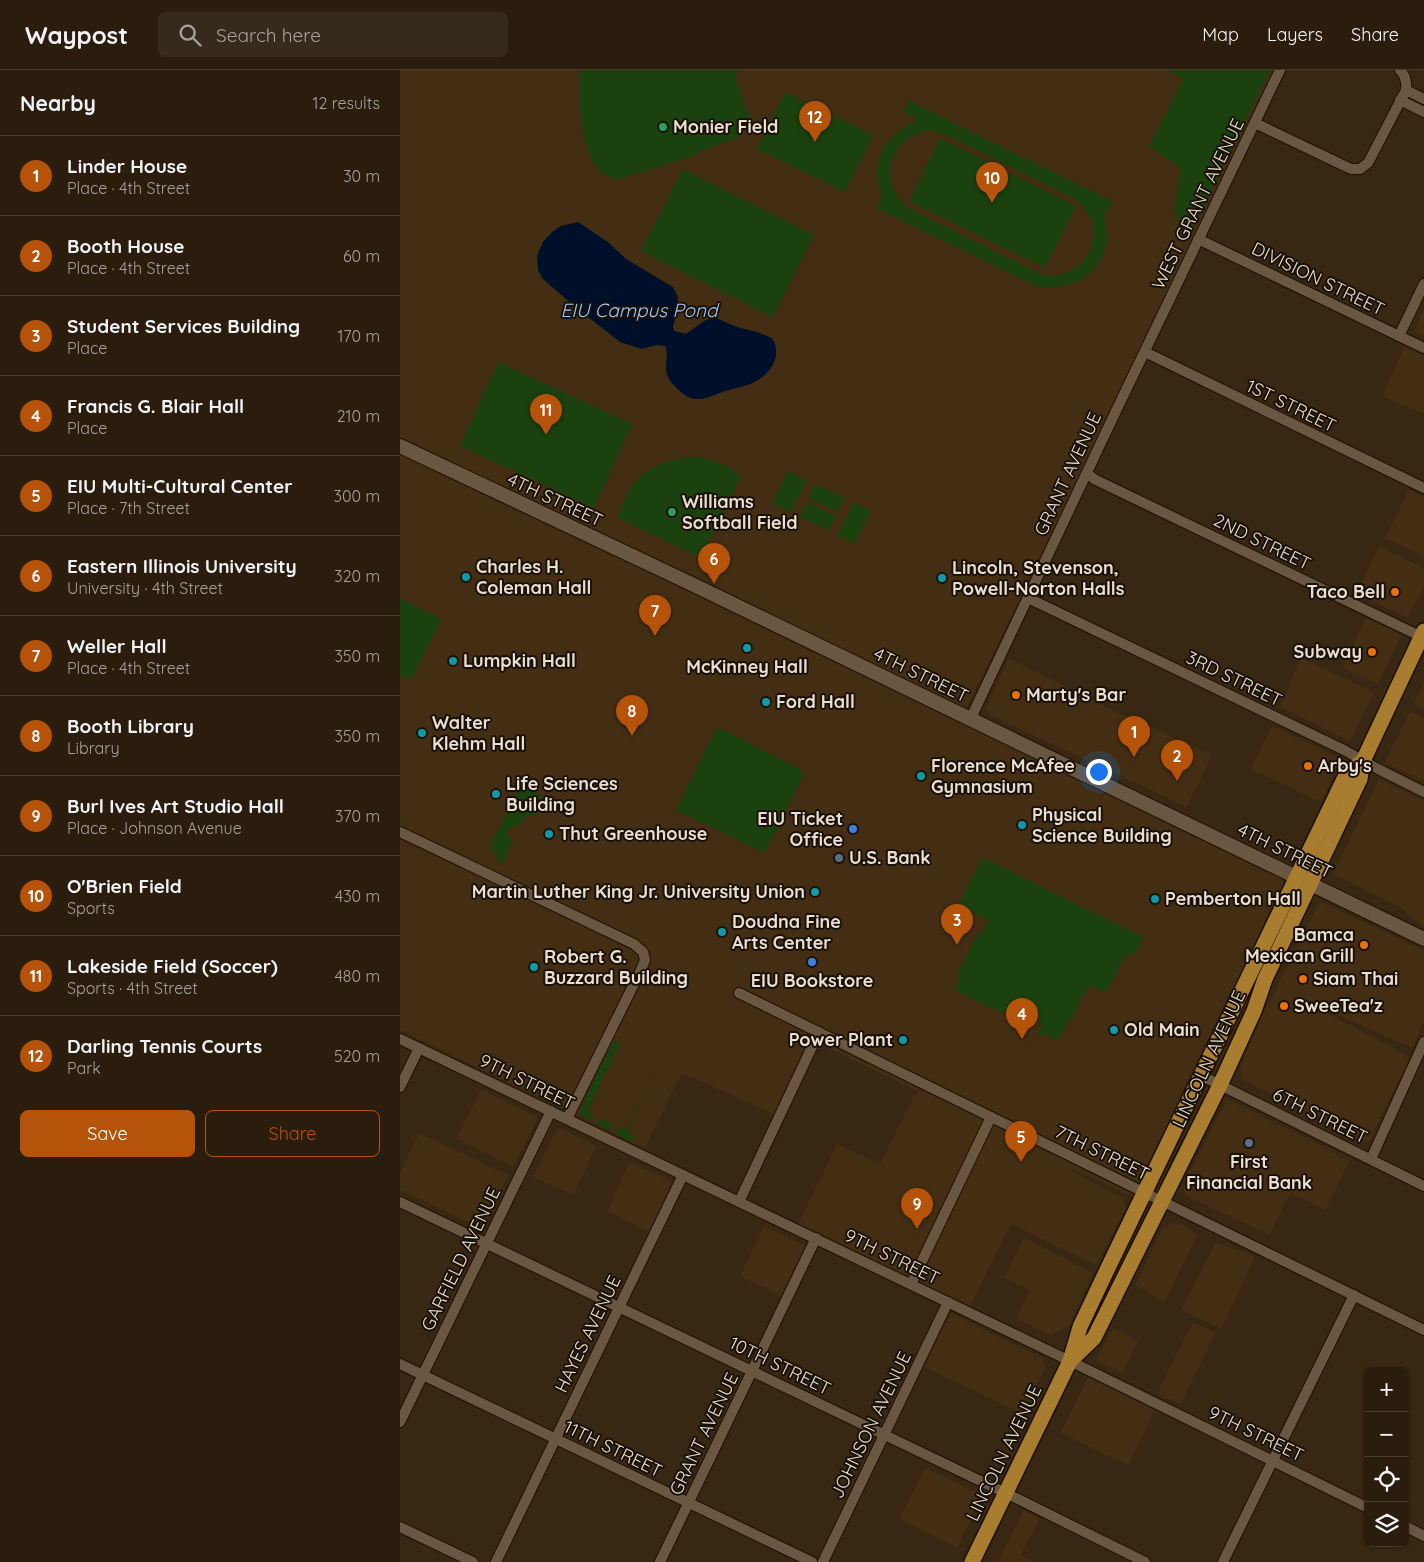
<!DOCTYPE html>
<meta charset="utf-8">
<style>
:root{--surface:#2a1d0e;--page:#362a1c;--text:#f1f3f6;--muted:#a5a29e;--line:#463b2e;--accent:#b45309}
body{margin:0;font-family:Quicksand,sans-serif;background:var(--page);color:var(--text)}
.controls{position:absolute;right:15px;bottom:15px;display:grid;overflow:hidden;border-radius:8px;box-shadow:0 1px 4px #0004}
.controls button{width:45px;height:45px;display:grid;place-items:center;padding:0;border:0;border-bottom:1px solid var(--line);background:var(--surface);color:var(--text);font:25px sans-serif}
.you{position:absolute;left:698px;top:701px;width:18px;height:18px;margin:-12px;border:4px solid #fff;border-radius:50%;background:#1a73e8;box-shadow:0 0 0 8px #1a73e833}
.badge{display:grid;place-items:center;width:32px;height:32px;border-radius:50%;background:var(--accent);color:#fff;font-size:16px;font-weight:700}
.pin{position:absolute;translate:-50% -41px;filter:drop-shadow(0 1px 2px #0008)}
.pin::after{content:'';position:absolute;top:26px;width:18px;height:15px;background:inherit;clip-path:polygon(0 0,100% 0,50% 100%)}
.list{margin:0;padding:0;list-style:none}
h2{display:flex;justify-content:space-between;align-items:center;height:65px;margin:0;padding:0 20px;font-size:21px}
h2 small{font-size:16px;font-weight:400;color:var(--muted)}
.list li{display:grid;grid-template-columns:32px 1fr auto;gap:15px;align-items:center;box-sizing:border-box;height:80px;padding:0 20px;border-top:1px solid var(--line)}
.list b{display:block;font-size:19px;white-space:nowrap}
.list p{margin:0;font-size:16px;white-space:nowrap;color:var(--muted)}
.list em{font-size:16px;font-style:normal;color:var(--muted)}
.actions{display:flex;gap:10px;padding:15px 20px}
.actions a{flex:1;padding:11px 0;border:1px solid var(--accent);border-radius:8px;text-align:center;font-size:18px;color:var(--accent)}
.actions .main{background:var(--accent);color:#fff}
.icon{flex:none;width:28px;height:28px;fill:none;stroke:currentColor;stroke-width:2;stroke-linecap:round;stroke-linejoin:round}
.map{position:relative;flex:none;width:1024px;height:1492px;overflow:hidden}
header{display:flex;align-items:center;gap:30px;box-sizing:border-box;height:70px;padding:0 25px;background:var(--surface);border-bottom:1px solid var(--line)}
header strong{font-size:24px}
nav{display:flex;gap:28px;margin-inline-start:auto;font-size:18px}
.search{width:350px;height:45px;background:var(--page);display:flex;align-items:center;gap:12px;box-sizing:border-box;padding:0 18px;border-radius:8px;color:var(--muted);font-size:19px}
main{display:flex}
aside{flex:1;background:var(--surface)}
.map>svg:first-child{display:block}
.built{fill:#432e13}
.green{fill:#1b410e;fill-rule:evenodd}
.water{fill:#00102b}
.lines{fill:none;stroke-linecap:round;stroke-linejoin:round}
.street-casing{stroke:#1e0f00;stroke-width:12}
.secondary-casing{stroke:#1e0f00;stroke-width:16}
.primary-casing{stroke:#1e0f00;stroke-width:18}
.street{stroke:#6a5741;stroke-width:10}
.secondary{stroke:#6a5741;stroke-width:14}
.primary{stroke:#a97d30;stroke-width:15}
.leisure-dot{fill:#2e9e5b;stroke:#191109;stroke-width:2}
.culture-dot{fill:#0f9aa8;stroke:#191109;stroke-width:2}
.food-dot{fill:#e8710a;stroke:#191109;stroke-width:2}
.shop-dot{fill:#3f7fe0;stroke:#191109;stroke-width:2}
.service-dot{fill:#5c6f8a;stroke:#191109;stroke-width:2}
.labels{text-anchor:middle;stroke-width:4;stroke-linejoin:round;paint-order:stroke}
.poi-label{font-size:18px;font-weight:bold;fill:#e9ded1;stroke:#191109;text-anchor:start}
.street-label{font-size:18px;fill:#e9ded1;stroke:#191109}
.water-label{font-size:19px;font-style:italic;fill:#a0c8fa;stroke:#191109}
</style>
<header>
<strong>Waypost</strong>
<div class="search"><svg class="icon" aria-label="search" viewBox="0 0 24 24"><circle cx="10" cy="10" r="6"/><path d="M15 15l6 6"/></svg>Search here</div>
<nav><a>Map</a><a>Layers</a><a>Share</a></nav>
</header>
<main>
<aside>
<h2>Nearby<small>12 results</small></h2>
<ul class="list">
<li><span class="badge">1</span><div><b>Linder House</b><p>Place · 4th Street</p></div><em>30 m</em></li>
<li><span class="badge">2</span><div><b>Booth House</b><p>Place · 4th Street</p></div><em>60 m</em></li>
<li><span class="badge">3</span><div><b>Student Services Building</b><p>Place</p></div><em>170 m</em></li>
<li><span class="badge">4</span><div><b>Francis G. Blair Hall</b><p>Place</p></div><em>210 m</em></li>
<li><span class="badge">5</span><div><b>EIU Multi-Cultural Center</b><p>Place · 7th Street</p></div><em>300 m</em></li>
<li><span class="badge">6</span><div><b>Eastern Illinois University</b><p>University · 4th Street</p></div><em>320 m</em></li>
<li><span class="badge">7</span><div><b>Weller Hall</b><p>Place · 4th Street</p></div><em>350 m</em></li>
<li><span class="badge">8</span><div><b>Booth Library</b><p>Library</p></div><em>350 m</em></li>
<li><span class="badge">9</span><div><b>Burl Ives Art Studio Hall</b><p>Place · Johnson Avenue</p></div><em>370 m</em></li>
<li><span class="badge">10</span><div><b>O'Brien Field</b><p>Sports</p></div><em>430 m</em></li>
<li><span class="badge">11</span><div><b>Lakeside Field (Soccer)</b><p>Sports · 4th Street</p></div><em>480 m</em></li>
<li><span class="badge">12</span><div><b>Darling Tennis Courts</b><p>Park</p></div><em>520 m</em></li>
</ul>
<div class="actions"><a class="main">Save</a><a>Share</a></div>
</aside>
<div class="map">
<svg width="1024" height="1492" viewBox="0 0 1024 1492">
<rect width="100%" height="100%" fill="#382712"/>
<!-- built -->
<g class="built">
<path d="M0 0H875L719 327 560 651 883 808 885 824 737 1129 666 1096 672 1101 723 1128 726 1138 696 1195 611 1154 569 1239 397 1156 437 1074 480 1094 517 1021 420 974 385 1049 282 1003 245 1078 0 960Z"/>
<path d="M1024 239V266L1014 261Z"/>
<path d="M1005 277 1024 286V344L982 326Z"/>
<path d="M1008 420 1024 427V486L985 468Z"/>
<path d="M979 476 1024 498V517L1007 548 956 523Z"/>
<path d="M966 548 1002 565 978 614 942 598Z"/>
<path d="M609 588 706 637 812 685 787 737 590 645 586 639 588 634Z"/>
<path d="M901 588 974 622 950 671 880 637Z"/>
<path d="M1024 612V639L1014 633Z"/>
<path d="M1010 641 1024 648V711L985 693Z"/>
<path d="M872 656 941 689 921 732 851 699Z"/>
<path d="M979 709 1024 731V856L1013 849 1000 837 935 805 934 801Z"/>
<path d="M920 832 1024 880V951L1012 978 893 925 1010 987 968 1073 842 1009 840 998 863 942 878 917 877 916Z"/>
<path d="M81 1019 138 1048 113 1097 56 1068Z"/>
<path d="M827 1029 949 1091 926 1140 890 1123 870 1165 786 1126 783 1116Z"/>
<path d="M158 1057 196 1076 173 1125 133 1107Z"/>
<path d="M19 1063 108 1105 83 1159 0 1120V1104Z"/>
<path d="M230 1092 267 1109 270 1113V1116L249 1162 207 1141Z"/>
<path d="M776 1152 798 1164 765 1232 735 1216 763 1157Z"/>
<path d="M364 1156 406 1176 382 1226 340 1206Z"/>
<path d="M624 1168 693 1203 668 1257 651 1265 616 1249 630 1220 604 1208Z"/>
<path d="M815 1173 845 1182 855 1187 821 1259 781 1240Z"/>
<path d="M551 1243 642 1288 645 1298 623 1344 524 1297Z"/>
<path d="M793 1252 816 1263 781 1334 758 1323Z"/>
<path d="M713 1258 738 1271 722 1303 696 1290Z"/>
<path d="M688 1307 755 1340 728 1395 660 1363Z"/>
<path d="M525 1398 583 1425 557 1478 500 1449Z"/>
<path d="M624 1440 640 1449 621 1485 634 1492H598Z"/>
</g>
<!-- green -->
<g class="green">
<path d="M181 0H344L335 3 336 6H335L349 47 339 67 296 83V85L222 108C181 115 176 27 181 0Z"/>
<path d="M766 0H870L795 155C758 154 784 118 779 97L749 76 783 9Z"/>
<path d="M385 22 473 65 445 122 357 79Z"/>
<path d="M509 31 712 131C710 135 706 141 705 145 704 151 708 161 707 168 704 206 669 222 636 216L476 138 482 126C467 92 486 63 518 50L503 42ZM532 61 546 65 671 127C714 153 691 211 643 205L510 139C476 115 489 63 532 61Z"/>
<path d="M540 68 676 136 645 198 509 131Z"/>
<path d="M283 99 414 165 373 247 241 181Z"/>
<path d="M98 292 232 354 194 438 60 376Z"/>
<path d="M289 387C308 386 326 394 341 406L304 482 295 485 218 448C229 409 248 393 289 387Z"/>
<path d="M388 401 407 410 391 442 372 433Z"/>
<path d="M415 414 444 428 438 442 408 428Z"/>
<path d="M407 432 436 446 429 460 400 447Z"/>
<path d="M454 432 471 441 454 474 437 466Z"/>
<path d="M0 528 41 549 11 610 0 605Z"/>
<path d="M317 657 400 699 403 706 365 783 276 740Z"/>
<path d="M123 709 131 712 143 730 136 745 125 747 120 755 111 757 106 764 110 767 112 772 102 794 98 791 92 778 91 770 98 760Z"/>
<path d="M582 787 743 867 736 884H726L706 923 689 915 684 925 681 926 680 929 681 931 672 949 669 950 658 971 643 963 641 967 637 965 643 953 624 944 618 955 614 953 615 949 554 920 560 908 557 906 577 864 581 865 588 850 558 836Z"/>
<path d="M214 970 220 973 189 1038 190 1043 194 1045 190 1051C184 1048 179 1044 181 1037Z"/>
<path d="M259 991 227 1062 235 1066 233 1070 230 1071 216 1064 218 1057 226 1060Z"/>
<path d="M200 1048 213 1055 209 1060 198 1055 197 1053Z"/>
</g>
<!-- water -->
<path class="water" d="M178 152 208 172 226 189 273 217 278 227 277 243 273 256 274 261 286 264 304 251 311 248H316L337 257 357 262 372 268C382 284 373 301 358 310 349 316 336 318 325 321 316 324 306 330 296 329 287 329 277 319 271 312 260 296 271 289 265 276L257 275 242 279 220 272 173 235 143 209 138 200 137 186 143 172 152 162 161 156Z"/>
<g class="lines">
<defs>
<g id="street">
<path d="M1006 20 1024 29"/>
<path d="M1000 30 1024 42"/>
<path d="M855 53 951 99H960L968 93 1006 20C1007 12 1006 6 1000 0"/>
<path d="M798 169 1024 278"/>
<path d="M999 266 1024 214"/>
<path d="M745 282 1024 418"/>
<path d="M687 403 694 409 1024 568"/>
<path d="M628 528 944 680 978 699 1024 722"/>
<path d="M570 650 715 343 880 0"/>
<path d="M0 762 234 874 243 882 245 890 241 900 167 1049"/>
<path d="M339 923 1024 1260"/>
<path d="M0 969 670 1291 968 1438"/>
<path d="M802 1006 1024 1116"/>
<path d="M0 1017 19 978"/>
<path d="M971 1089 1024 972"/>
<path d="M0 1132 616 1428 745 1492"/>
<path d="M339 1132 419 962"/>
<path d="M511 1214 591 1047"/>
<path d="M0 1294 412 1492"/>
<path d="M0 1352 151 1041"/>
<path d="M1005 1456 1024 1466"/>
<path d="M0 1457 73 1492"/>
<path d="M96 1492 283 1105"/>
<path d="M260 1492 416 1168"/>
<path d="M423 1492 548 1232"/>
<path d="M823 1492 954 1225"/>
</g>
<path id="secondary" d="M0 376 298 517 1024 869"/>
<g id="primary">
<path d="M671 1290 694 1268 820 1015 854 941 865 909 960 709 963 691 1024 561"/>
<path d="M572 1492 670 1291 680 1257 706 1202 947 703 963 691"/>
</g>
</defs>
<!-- street casing -->
<use href="#street" class="street-casing"/>
<!-- secondary casing -->
<use href="#secondary" class="secondary-casing"/>
<!-- primary casing -->
<use href="#primary" class="primary-casing"/>
<!-- street -->
<use href="#street" class="street"/>
<!-- secondary -->
<use href="#secondary" class="secondary"/>
<!-- primary -->
<use href="#primary" class="primary"/>
</g>
<!-- markers -->
<g class="leisure-dot">
<circle cx="263" cy="57" r="5"/>
<circle cx="272" cy="442" r="5"/>
</g>
<g class="culture-dot">
<circle cx="66" cy="507" r="5"/>
<circle cx="542" cy="508" r="5"/>
<circle cx="347" cy="578" r="5"/>
<circle cx="53" cy="591" r="5"/>
<circle cx="366" cy="632" r="5"/>
<circle cx="22" cy="663" r="5"/>
<circle cx="521" cy="706" r="5"/>
<circle cx="96" cy="724" r="5"/>
<circle cx="622" cy="755" r="5"/>
<circle cx="149" cy="764" r="5"/>
<circle cx="415" cy="822" r="5"/>
<circle cx="755" cy="829" r="5"/>
<circle cx="322" cy="862" r="5"/>
<circle cx="134" cy="897" r="5"/>
<circle cx="714" cy="960" r="5"/>
<circle cx="503" cy="970" r="5"/>
</g>
<g class="food-dot">
<circle cx="995" cy="522" r="5"/>
<circle cx="972" cy="582" r="5"/>
<circle cx="616" cy="625" r="5"/>
<circle cx="908" cy="696" r="5"/>
<circle cx="964" cy="875" r="5"/>
<circle cx="903" cy="909" r="5"/>
<circle cx="884" cy="936" r="5"/>
</g>
<g class="shop-dot">
<circle cx="453" cy="759" r="5"/>
<circle cx="412" cy="892" r="5"/>
</g>
<g class="service-dot">
<circle cx="439" cy="788" r="5"/>
<circle cx="849" cy="1073" r="5"/>
</g>
<g class="labels">
<!-- poi labels -->
<g class="poi-label">
<text x="273" y="63">Monier Field</text>
<text x="282" y="438">Williams<tspan x="282" dy="21">Softball Field</tspan></text>
<text x="76" y="503">Charles H.<tspan x="76" dy="21">Coleman Hall</tspan></text>
<text x="552" y="504">Lincoln, Stevenson,<tspan x="552" dy="21">Powell-Norton Halls</tspan></text>
<text x="985" y="528" text-anchor="end">Taco Bell</text>
<text x="962" y="588" text-anchor="end">Subway</text>
<text x="63" y="597">Lumpkin Hall</text>
<text x="347" y="603" text-anchor="middle">McKinney Hall</text>
<text x="626" y="631">Marty's Bar</text>
<text x="376" y="638">Ford Hall</text>
<text x="32" y="659">Walter<tspan x="32" dy="21">Klehm Hall</tspan></text>
<text x="531" y="702">Florence McAfee<tspan x="531" dy="21">Gymnasium</tspan></text>
<text x="918" y="702">Arby's</text>
<text x="106" y="720">Life Sciences<tspan x="106" dy="21">Building</tspan></text>
<text x="632" y="751">Physical<tspan x="632" dy="21">Science Building</tspan></text>
<text x="443" y="755" text-anchor="end">EIU Ticket<tspan x="443" dy="21">Office</tspan></text>
<text x="159" y="770">Thut Greenhouse</text>
<text x="449" y="794">U.S. Bank</text>
<text x="405" y="828" text-anchor="end">Martin Luther King Jr. University Union</text>
<text x="765" y="835">Pemberton Hall</text>
<text x="332" y="858">Doudna Fine<tspan x="332" dy="21">Arts Center</tspan></text>
<text x="954" y="871" text-anchor="end">Bamca<tspan x="954" dy="21">Mexican Grill</tspan></text>
<text x="144" y="893">Robert G.<tspan x="144" dy="21">Buzzard Building</tspan></text>
<text x="913" y="915">Siam Thai</text>
<text x="412" y="917" text-anchor="middle">EIU Bookstore</text>
<text x="894" y="942">SweeTea'z</text>
<text x="724" y="966">Old Main</text>
<text x="493" y="976" text-anchor="end">Power Plant</text>
<text x="849" y="1098" text-anchor="middle">First<tspan x="849" dy="21">Financial Bank</tspan></text>
</g>
<!-- street labels -->
<g class="street-label">
<text transform="translate(798 134) rotate(-64)" y="6">WEST GRANT AVENUE</text>
<text transform="translate(918 209) rotate(26)" y="6">DIVISION STREET</text>
<text transform="translate(891 336) rotate(26)" y="6">1ST STREET</text>
<text transform="translate(668 404) rotate(-65)" y="6">GRANT AVENUE</text>
<text transform="translate(155 430) rotate(25)" y="6">4TH STREET</text>
<text transform="translate(862 472) rotate(26)" y="6">2ND STREET</text>
<text transform="translate(521 605) rotate(26)" y="6">4TH STREET</text>
<text transform="translate(834 609) rotate(26)" y="6">3RD STREET</text>
<text transform="translate(885 781) rotate(26)" y="6">4TH STREET</text>
<text transform="translate(809 989) rotate(-65)" y="6">LINCOLN AVENUE</text>
<text transform="translate(127 1012) rotate(26)" y="6">9TH STREET</text>
<text transform="translate(920 1046) rotate(26)" y="6">6TH STREET</text>
<text transform="translate(702 1083) rotate(26)" y="6">7TH STREET</text>
<text transform="translate(492 1187) rotate(26)" y="6">9TH STREET</text>
<text transform="translate(61 1189) rotate(-64)" y="6">GARFIELD AVENUE</text>
<text transform="translate(188 1264) rotate(-64)" y="6">HAYES AVENUE</text>
<text transform="translate(380 1296) rotate(26)" y="6">10TH STREET</text>
<text transform="translate(471 1355) rotate(-64)" y="6">JOHNSON AVENUE</text>
<text transform="translate(304 1364) rotate(-64)" y="6">GRANT AVENUE</text>
<text transform="translate(856 1364) rotate(26)" y="6">9TH STREET</text>
<text transform="translate(213 1379) rotate(26)" y="6">11TH STREET</text>
<text transform="translate(604 1383) rotate(-64)" y="6">LINCOLN AVENUE</text>
</g>
<!-- water labels -->
<g class="water-label">
<text x="239" y="247">EIU Campus Pond</text>
</g>
</g>
</svg>
<div class="controls">
<button>+</button>
<button>−</button>
<button><svg class="icon" aria-label="locate" viewBox="0 0 24 24"><circle cx="12" cy="12" r="6"/><path d="M12 2v4M12 18v4M2 12h4M18 12h4"/></svg></button>
<button><svg class="icon" aria-label="layers" viewBox="0 0 24 24"><path d="M12 4l9 5-9 5-9-5zM3 14l9 5 9-5"/></svg></button>
</div>
<div class="you"></div>
<div class="pin badge" style="left:734px;top:687px">1</div>
<div class="pin badge" style="left:777px;top:711px">2</div>
<div class="pin badge" style="left:557px;top:875px">3</div>
<div class="pin badge" style="left:622px;top:969px">4</div>
<div class="pin badge" style="left:621px;top:1092px">5</div>
<div class="pin badge" style="left:314px;top:514px">6</div>
<div class="pin badge" style="left:255px;top:566px">7</div>
<div class="pin badge" style="left:232px;top:666px">8</div>
<div class="pin badge" style="left:517px;top:1159px">9</div>
<div class="pin badge" style="left:592px;top:133px">10</div>
<div class="pin badge" style="left:146px;top:365px">11</div>
<div class="pin badge" style="left:415px;top:72px">12</div>
</div>
</main>
